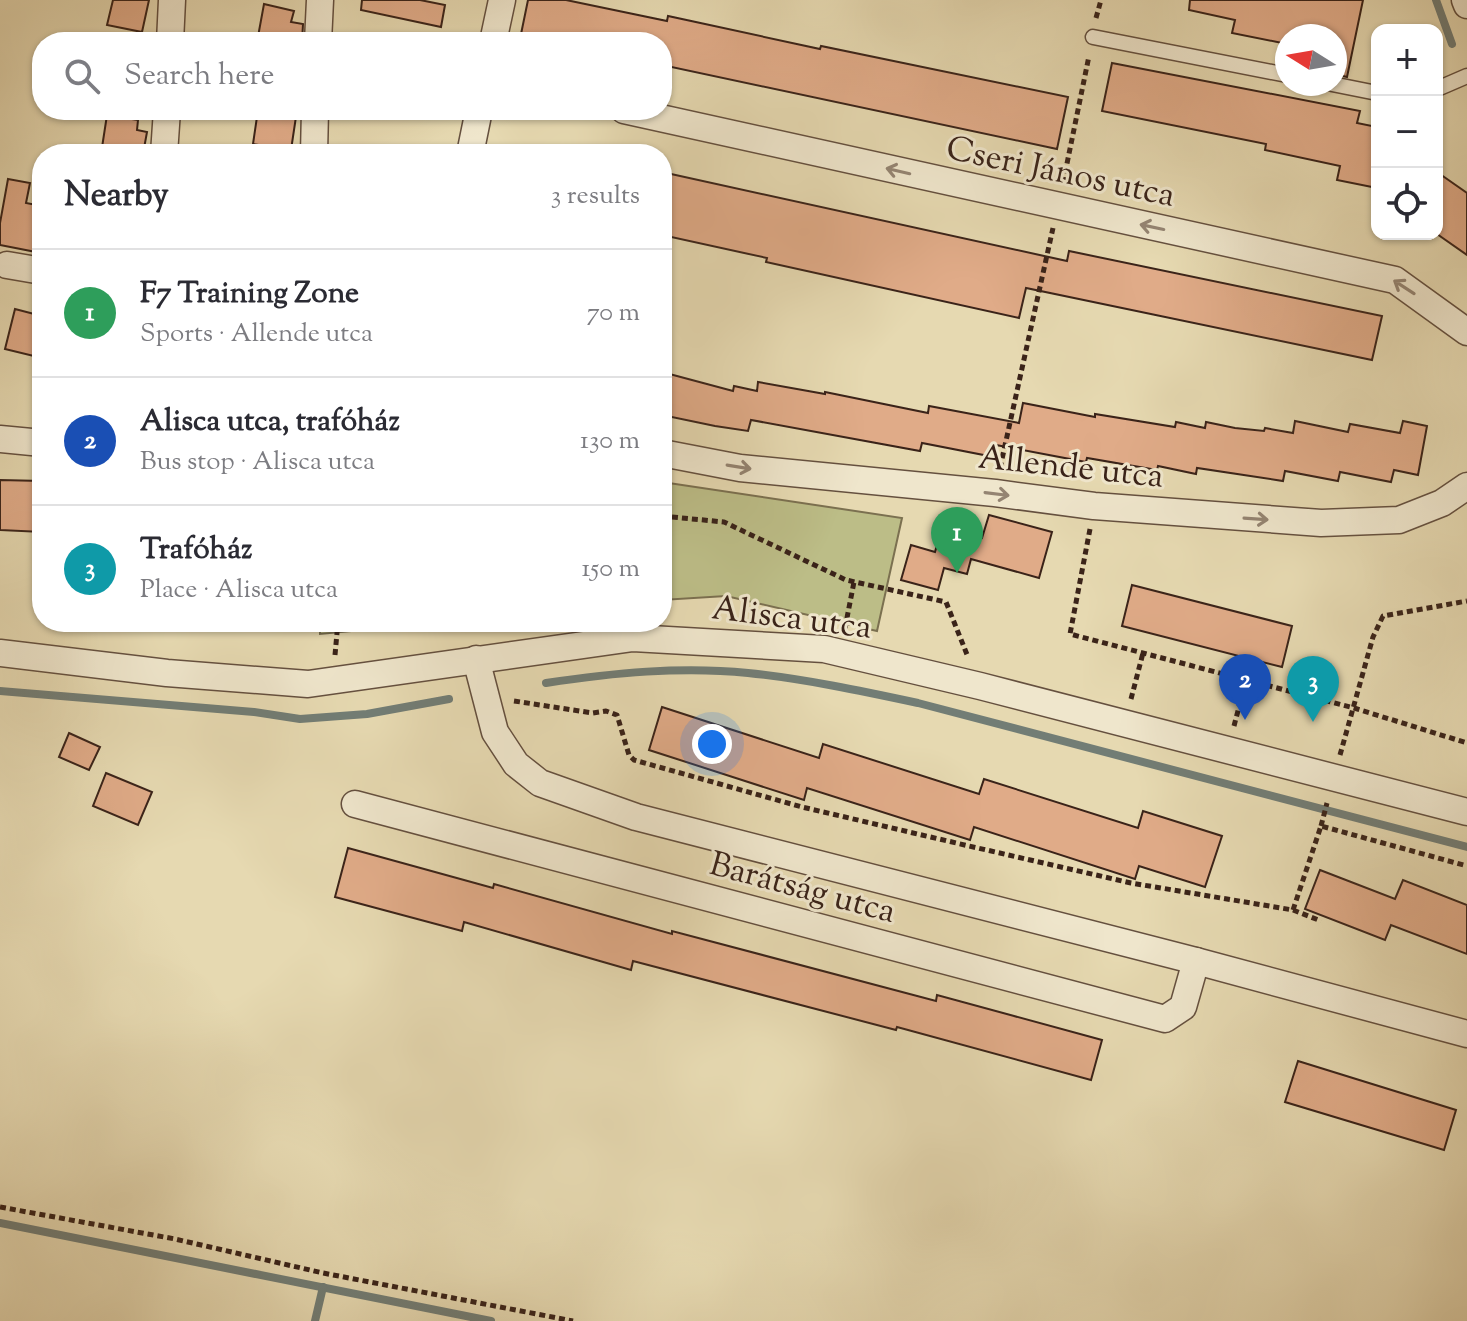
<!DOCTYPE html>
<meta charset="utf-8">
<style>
:root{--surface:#fff;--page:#f2f2f3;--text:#2b2b33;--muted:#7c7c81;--line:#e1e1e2;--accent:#1a73e8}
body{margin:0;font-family:"Sorts Mill Goudy",serif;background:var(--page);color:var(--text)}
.controls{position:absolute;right:24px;top:24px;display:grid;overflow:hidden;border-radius:16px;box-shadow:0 2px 6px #0004}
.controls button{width:72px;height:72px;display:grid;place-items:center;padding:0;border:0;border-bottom:2px solid var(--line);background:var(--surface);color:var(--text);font:40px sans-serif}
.compass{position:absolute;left:1275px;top:24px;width:72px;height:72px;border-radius:50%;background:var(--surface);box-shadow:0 2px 6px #0004;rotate:281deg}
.you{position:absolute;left:712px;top:744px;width:28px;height:28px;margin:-20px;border:6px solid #fff;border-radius:50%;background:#1a73e8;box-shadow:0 0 0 12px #1a73e833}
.badge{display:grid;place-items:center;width:52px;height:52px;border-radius:50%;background:var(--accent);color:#fff;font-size:26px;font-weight:700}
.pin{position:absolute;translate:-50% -66px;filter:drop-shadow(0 2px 4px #0008)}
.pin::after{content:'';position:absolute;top:42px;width:28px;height:24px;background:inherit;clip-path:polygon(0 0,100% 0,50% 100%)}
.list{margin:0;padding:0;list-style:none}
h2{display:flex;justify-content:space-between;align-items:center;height:104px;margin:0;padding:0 32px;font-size:34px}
h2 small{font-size:26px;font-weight:400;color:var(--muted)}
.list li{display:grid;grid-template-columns:52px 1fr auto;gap:24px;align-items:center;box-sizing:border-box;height:128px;padding:0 32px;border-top:2px solid var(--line)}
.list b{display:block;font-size:30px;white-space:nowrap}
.list p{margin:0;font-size:26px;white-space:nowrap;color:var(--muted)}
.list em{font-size:26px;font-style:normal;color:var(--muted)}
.icon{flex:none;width:44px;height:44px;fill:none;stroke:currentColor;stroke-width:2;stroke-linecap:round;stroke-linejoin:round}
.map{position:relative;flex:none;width:1467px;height:1321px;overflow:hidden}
.search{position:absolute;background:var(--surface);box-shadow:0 2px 6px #0004;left:32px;top:32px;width:640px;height:88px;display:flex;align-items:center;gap:20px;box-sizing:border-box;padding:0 28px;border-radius:32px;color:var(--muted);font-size:30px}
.panel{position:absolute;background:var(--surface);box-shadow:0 2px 6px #0004;left:32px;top:144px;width:640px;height:488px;border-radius:32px}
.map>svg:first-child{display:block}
.green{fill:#bcbd87;stroke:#7b7050;stroke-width:2}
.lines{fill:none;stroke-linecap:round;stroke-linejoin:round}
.stream{stroke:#727d75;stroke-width:8}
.building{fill:#e0ab88;stroke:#3a2319;stroke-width:2}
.lane-casing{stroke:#65503f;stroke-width:17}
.street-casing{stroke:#65503f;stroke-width:29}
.path{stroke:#3a2319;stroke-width:5;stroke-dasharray:6 4;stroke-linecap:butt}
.lane{stroke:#efe6cc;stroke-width:14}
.street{stroke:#efe6cc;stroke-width:26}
.oneway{stroke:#948472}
.labels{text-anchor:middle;stroke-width:6;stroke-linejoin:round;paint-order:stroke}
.street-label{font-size:34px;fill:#3a2319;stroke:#efe6cc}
</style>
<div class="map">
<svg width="1467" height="1321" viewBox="0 0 1467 1321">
<rect width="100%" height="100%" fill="#e6d9b1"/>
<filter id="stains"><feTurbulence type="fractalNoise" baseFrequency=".0025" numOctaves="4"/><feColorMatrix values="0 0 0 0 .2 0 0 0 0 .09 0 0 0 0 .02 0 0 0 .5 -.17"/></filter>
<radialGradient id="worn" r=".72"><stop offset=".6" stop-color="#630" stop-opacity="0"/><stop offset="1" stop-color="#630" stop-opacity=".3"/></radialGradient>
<!-- green -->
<g class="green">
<path d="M662 482 902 518 877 631 726 596 662 600Z"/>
<path d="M320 622H449L320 634Z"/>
</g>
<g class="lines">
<!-- stream -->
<g class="stream">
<path d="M1436 0 1452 44"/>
<path d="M546 683C612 673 681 666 748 673 805 679 862 691 918 703L1467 847"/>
<path d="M0 691 254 712 300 719 367 714 449 699"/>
<path d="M0 1223 491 1321"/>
<path d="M315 1321 323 1287"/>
</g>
</g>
<!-- building -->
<g class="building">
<path d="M113 0H149L142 32 107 25Z"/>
<path d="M362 0H420L445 5 441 27 361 10Z"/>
<path d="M528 0H566L667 21 668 16 820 49 821 46 1068 97 1057 149 662 65V42H536L520 39Z"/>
<path d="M1190 0H1363L1347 77 1335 74V36H1287V44L1232 33 1235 20 1189 10Z"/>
<path d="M264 4 294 11 291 22 303 24 302 42H257Z"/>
<path d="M1112 63 1360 111 1357 123 1377 127V188L1337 180 1340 166 1265 150 1266 144 1102 111Z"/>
<path d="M258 110H297L291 150 253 144Z"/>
<path d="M107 115 138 120 137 130 147 132 143 154H101Z"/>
<path d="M662 172 1067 261 1069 251 1382 316 1372 360 1026 288 1019 318 766 262 767 258 662 235Z"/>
<path d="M1437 172 1467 193V255L1437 234Z"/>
<path d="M8 179 30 183 26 203 42 206 36 252 0 245V223Z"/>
<path d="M15 309 42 316V358L5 349Z"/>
<path d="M662 372 733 391 734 386 757 391 758 382 825 394V392L928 413 929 406 1019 423 1023 403 1095 417V414L1175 427 1176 422 1205 428 1206 422 1235 428 1264 431 1265 428 1293 433 1295 421 1348 432 1350 424 1400 433 1403 421 1427 426 1418 475 1394 470 1391 482 1340 472 1338 481 1285 471 1283 481 1197 468 1196 474 1158 466 1157 470 1087 458 1086 462 996 445 994 457 922 443 920 451 751 420 748 431 715 426 662 415Z"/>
<path d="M0 480 42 481V532L0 530Z"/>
<path d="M989 515 1052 532 1039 578 971 559 967 574 944 568 938 590 901 580 911 545 935 552 942 527 982 538Z"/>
<path d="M1132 585 1292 626 1282 667 1122 626Z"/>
<path d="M662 707 819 758 823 744 979 794 984 779 1138 828 1143 811 1222 836 1205 887 1139 866 1135 879 974 827 970 840 807 788 804 800 649 750Z"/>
<path d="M69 733 100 747 89 770 59 757Z"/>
<path d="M106 773 152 792 138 825 93 806Z"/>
<path d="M348 848 493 888 494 884 672 934V931L936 1001 937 995 1102 1040 1091 1080 897 1027 896 1030 633 961 631 970 464 922 462 931 335 897Z"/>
<path d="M1320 870 1395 899 1403 880 1467 905V954L1391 925 1385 940 1305 909Z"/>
<path d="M1298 1061 1456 1110 1444 1150 1285 1102Z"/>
</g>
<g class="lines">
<defs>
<g id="lane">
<path d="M1093 37 1287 75"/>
<path d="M1332 84 1377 93"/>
<path d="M1437 89 1467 76"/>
</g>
<g id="street">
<path d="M1465 0 1467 5"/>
<path d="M170 42 172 0"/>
<path d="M318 42 320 0"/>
<path d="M493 42 502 0"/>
<path d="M624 110 1395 280 1467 332"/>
<path d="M164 154 167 110"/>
<path d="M314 154 315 110"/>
<path d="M470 154 479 110"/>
<path d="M7 265 42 271"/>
<path d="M0 439 42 443"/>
<path d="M662 453 740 468 995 493 1094 506 1321 523 1399 520 1442 503 1467 486"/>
<path d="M0 653 167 673 308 684 633 638 824 649 980 686 1467 812"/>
<path d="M476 659 495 732 516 764 540 783 636 817 1196 961 1467 1034"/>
<path d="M355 804 1165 1019 1183 1007 1196 961"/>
</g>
</defs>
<!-- lane casing -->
<use href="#lane" class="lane-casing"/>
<!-- street casing -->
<use href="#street" class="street-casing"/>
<!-- path -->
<g class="path">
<path d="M1096 18 1101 0"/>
<path d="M1063 183 1089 56"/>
<path d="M1000 468 1053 228"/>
<path d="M662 516 724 522 846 580 946 602 968 657"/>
<path d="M1090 529 1070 634 1354 708 1467 743"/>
<path d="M845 628 854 582"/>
<path d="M335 655 338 622"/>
<path d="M1131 699 1143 653"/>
<path d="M514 701 593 713 606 711 617 715 629 755 634 760 802 807 969 846 1131 883 1293 910 1321 921"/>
<path d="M1234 726 1246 680"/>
<path d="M1340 755 1373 637 1383 616 1467 601"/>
<path d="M1321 826 1327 803"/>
<path d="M1293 910 1321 826 1467 866"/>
<path d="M0 1207 175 1239 323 1273 573 1321"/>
</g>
<!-- lane -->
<use href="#lane" class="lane"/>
<!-- street -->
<use href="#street" class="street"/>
</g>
<!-- one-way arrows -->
<defs><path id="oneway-shaft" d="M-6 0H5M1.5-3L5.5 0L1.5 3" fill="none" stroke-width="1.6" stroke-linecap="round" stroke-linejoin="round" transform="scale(2)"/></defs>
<g class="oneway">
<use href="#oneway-shaft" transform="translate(898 171) rotate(-167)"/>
<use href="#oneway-shaft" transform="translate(1152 227) rotate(-168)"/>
<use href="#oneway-shaft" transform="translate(1404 287) rotate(-147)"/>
<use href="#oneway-shaft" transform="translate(739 467) rotate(9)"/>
<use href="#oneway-shaft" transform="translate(997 494) rotate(7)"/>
<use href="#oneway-shaft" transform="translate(1256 519) rotate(4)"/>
</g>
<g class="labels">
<!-- street labels -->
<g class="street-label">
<text transform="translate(1061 170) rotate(12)" y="12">Cseri János utca</text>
<text transform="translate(1071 465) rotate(6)" y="12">Allende utca</text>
<text transform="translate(792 616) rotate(7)" y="12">Alisca utca</text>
<text transform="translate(803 886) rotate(15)" y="12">Barátság utca</text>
</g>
</g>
<rect width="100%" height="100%" filter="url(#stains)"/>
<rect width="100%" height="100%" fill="url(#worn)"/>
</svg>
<div class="controls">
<button>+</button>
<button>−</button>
<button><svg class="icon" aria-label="locate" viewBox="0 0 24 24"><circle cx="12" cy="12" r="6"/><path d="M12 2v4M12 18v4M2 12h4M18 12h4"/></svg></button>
</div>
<svg class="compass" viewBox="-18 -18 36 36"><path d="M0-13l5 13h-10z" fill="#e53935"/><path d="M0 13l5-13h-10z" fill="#7c7c81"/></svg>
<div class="you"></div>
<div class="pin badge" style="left:957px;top:573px;background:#2e9e5b">1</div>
<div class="pin badge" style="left:1245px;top:720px;background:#1a4fb4">2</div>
<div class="pin badge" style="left:1313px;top:722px;background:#0f9aa8">3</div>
<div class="search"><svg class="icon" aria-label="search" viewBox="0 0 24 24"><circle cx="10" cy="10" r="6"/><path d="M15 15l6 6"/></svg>Search here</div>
<section class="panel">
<h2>Nearby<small>3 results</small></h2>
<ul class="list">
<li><span class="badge" style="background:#2e9e5b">1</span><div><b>F7 Training Zone</b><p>Sports · Allende utca</p></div><em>70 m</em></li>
<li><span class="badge" style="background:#1a4fb4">2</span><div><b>Alisca utca, trafóház</b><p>Bus stop · Alisca utca</p></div><em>130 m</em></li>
<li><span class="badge" style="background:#0f9aa8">3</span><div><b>Trafóház</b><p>Place · Alisca utca</p></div><em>150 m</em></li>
</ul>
</section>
</div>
